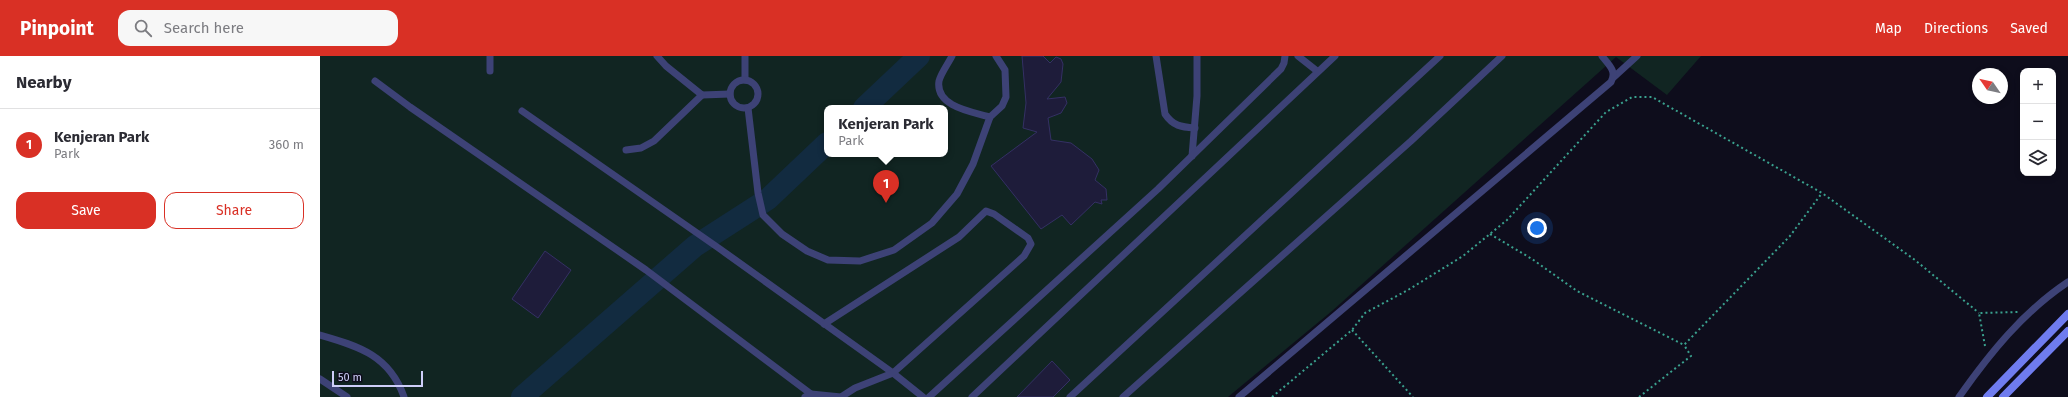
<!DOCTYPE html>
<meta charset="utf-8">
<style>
:root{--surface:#fff;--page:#f7f7f7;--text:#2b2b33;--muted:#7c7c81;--line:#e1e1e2;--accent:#d93025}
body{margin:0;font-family:"Fira Sans",sans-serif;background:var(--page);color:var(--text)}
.controls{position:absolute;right:12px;top:12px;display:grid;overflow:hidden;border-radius:8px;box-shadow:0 2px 6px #0003}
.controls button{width:36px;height:36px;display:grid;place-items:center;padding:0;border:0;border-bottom:1px solid var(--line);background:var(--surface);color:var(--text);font:20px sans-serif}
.compass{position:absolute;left:1652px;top:12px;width:36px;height:36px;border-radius:50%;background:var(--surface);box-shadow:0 2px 6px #0003;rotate:304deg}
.scale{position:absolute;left:12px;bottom:10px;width:91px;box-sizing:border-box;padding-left:4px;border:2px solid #cecef9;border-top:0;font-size:11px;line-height:14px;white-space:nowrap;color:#cecef9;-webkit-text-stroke:3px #0e0d1c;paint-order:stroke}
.you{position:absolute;left:1217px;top:172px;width:14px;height:14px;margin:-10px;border:3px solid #fff;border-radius:50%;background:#1a73e8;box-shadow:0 0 0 6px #1a73e833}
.badge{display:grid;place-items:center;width:26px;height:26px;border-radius:50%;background:var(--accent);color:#fff;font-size:13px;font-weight:700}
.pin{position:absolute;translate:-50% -33px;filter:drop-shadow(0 1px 2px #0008)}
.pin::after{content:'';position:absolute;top:21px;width:14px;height:12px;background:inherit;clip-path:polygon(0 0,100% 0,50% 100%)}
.popup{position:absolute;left:504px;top:49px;width:124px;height:52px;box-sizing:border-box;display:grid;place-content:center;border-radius:8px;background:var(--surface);filter:drop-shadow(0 1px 3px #0005);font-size:13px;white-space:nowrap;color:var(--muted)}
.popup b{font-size:15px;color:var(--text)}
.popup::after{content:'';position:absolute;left:50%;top:100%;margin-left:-8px;border:8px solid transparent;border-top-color:var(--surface)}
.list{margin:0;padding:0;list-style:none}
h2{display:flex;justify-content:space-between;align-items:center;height:52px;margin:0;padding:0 16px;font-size:17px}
h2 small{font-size:13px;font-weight:400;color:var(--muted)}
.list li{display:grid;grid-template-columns:26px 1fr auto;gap:12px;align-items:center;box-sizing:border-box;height:72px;padding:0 16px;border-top:1px solid var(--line)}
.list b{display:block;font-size:15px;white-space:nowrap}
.list p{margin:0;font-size:13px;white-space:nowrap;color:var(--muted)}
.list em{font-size:13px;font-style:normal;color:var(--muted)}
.actions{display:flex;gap:8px;padding:12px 16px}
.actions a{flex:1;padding:9px 0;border:1px solid var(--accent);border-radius:12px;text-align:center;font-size:14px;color:var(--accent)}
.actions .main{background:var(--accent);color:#fff}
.icon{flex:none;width:22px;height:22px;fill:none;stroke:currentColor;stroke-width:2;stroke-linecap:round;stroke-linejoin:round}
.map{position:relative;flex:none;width:1748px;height:341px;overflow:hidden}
header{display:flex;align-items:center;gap:24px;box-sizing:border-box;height:56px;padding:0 20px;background:var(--accent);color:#fff}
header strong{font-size:19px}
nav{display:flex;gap:22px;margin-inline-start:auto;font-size:14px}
.search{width:280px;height:36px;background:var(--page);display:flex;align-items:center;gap:10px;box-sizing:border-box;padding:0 14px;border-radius:12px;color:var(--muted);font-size:15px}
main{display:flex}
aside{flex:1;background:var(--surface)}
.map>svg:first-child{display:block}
.green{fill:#112522;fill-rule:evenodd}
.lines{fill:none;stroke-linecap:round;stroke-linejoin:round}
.river{stroke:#122b40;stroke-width:22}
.building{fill:#1e1c3a;stroke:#343064}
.path{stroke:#3aa18e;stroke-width:2;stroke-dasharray:2 3;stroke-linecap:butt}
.lane{stroke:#3d4276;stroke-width:7}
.secondary{stroke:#6f7cef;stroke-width:8}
</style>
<header>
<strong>Pinpoint</strong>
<div class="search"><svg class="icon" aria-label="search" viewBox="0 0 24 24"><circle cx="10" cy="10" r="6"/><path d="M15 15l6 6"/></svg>Search here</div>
<nav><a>Map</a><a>Directions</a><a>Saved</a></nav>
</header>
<main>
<aside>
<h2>Nearby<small></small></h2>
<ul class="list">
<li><span class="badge">1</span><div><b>Kenjeran Park</b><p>Park</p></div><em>360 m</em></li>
</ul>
<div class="actions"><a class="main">Save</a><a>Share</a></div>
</aside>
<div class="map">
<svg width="1748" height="341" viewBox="0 0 1748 341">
<rect width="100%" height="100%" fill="#0e0d1c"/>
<!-- green -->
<path class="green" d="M0 0H1381L1347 39 1296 1 1012 255 908 341H0ZM507 52H625V98H507Z"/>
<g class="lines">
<!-- river -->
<g class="river">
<path d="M544 52 599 0"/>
<path d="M202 341 375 190 448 143 507 87"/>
</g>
</g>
<!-- building -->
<g class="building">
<path d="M702 0H723L730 7 736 1 741 3 743 8 741 26 727 43 745 41 747 47 741 57 728 62 731 84 751 87 772 103 779 114 775 124 786 133 787 144H781L782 148 775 146 751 169 742 159 721 173 671 110 717 76 703 72 706 47Z"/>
<path d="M225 195 251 214 218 262 192 243Z"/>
<path d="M732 305 750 324 733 341H697Z"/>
</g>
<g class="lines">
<!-- path -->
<g class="path">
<path d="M1170 178 1212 203 1257 235 1364 289 1470 180 1502 137"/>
<path d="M1032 274 1093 341"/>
<path d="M1665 290 1659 257 1698 256"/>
<path d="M952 341 1032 274 1045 257 1088 234 1143 200 1187 164 1286 56 1312 41H1332L1502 137 1595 204 1659 257"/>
<path d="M1319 341 1371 300 1364 289"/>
</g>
<!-- lane -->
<g class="lane">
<path d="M170 0V15"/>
<path d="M337 0 346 10 382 39 410 38"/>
<path d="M425 0V24"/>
<path d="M632 0C628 8 621 17 619 25 615 51 653 56 670 61"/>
<path d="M836 0 845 58C853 70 861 71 875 72"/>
<path d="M978 0 997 15"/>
<path d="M1294 21 1317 0"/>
<circle cx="424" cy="38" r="14"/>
<path d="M55 25 90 51 326 214 491 338"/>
<path d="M428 52 438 137 443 159 462 178 487 195 508 204 540 205 574 194 612 167 637 138 653 108 670 61 682 50 686 41 685 14 676 0"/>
<path d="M202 55 400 193 573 317 603 341"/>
<path d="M306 94 321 92 334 85 382 39"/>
<path d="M872 100 877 40V0"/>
<path d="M0 279C39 290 70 300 84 341"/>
<path d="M0 323 27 341"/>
<path d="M485 341 491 338 521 341 535 332 573 317 704 200 711 188 708 182 674 158 666 155 639 181 504 268"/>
<path d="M609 341 838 133 961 13 964 7 965 0"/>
<path d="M652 341 1015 0"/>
<path d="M750 341 1120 0"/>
<path d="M803 341 1091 85 1182 0"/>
<path d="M919 341 1291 26C1297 15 1289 9 1282 0"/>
<path d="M1639 341C1670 297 1703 256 1748 226"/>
</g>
<!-- secondary -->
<g class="secondary">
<path d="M1667 341 1748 258"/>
<path d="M1683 341 1748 275"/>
</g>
</g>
</svg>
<div class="controls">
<button>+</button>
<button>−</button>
<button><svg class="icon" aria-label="layers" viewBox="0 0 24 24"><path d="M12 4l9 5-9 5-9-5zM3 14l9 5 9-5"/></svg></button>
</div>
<svg class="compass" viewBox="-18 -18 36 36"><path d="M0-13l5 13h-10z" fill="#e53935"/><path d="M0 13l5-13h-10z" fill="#7c7c81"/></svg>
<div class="scale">50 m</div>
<div class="you"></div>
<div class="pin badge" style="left:566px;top:147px">1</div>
<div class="popup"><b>Kenjeran Park</b>Park</div>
</div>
</main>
